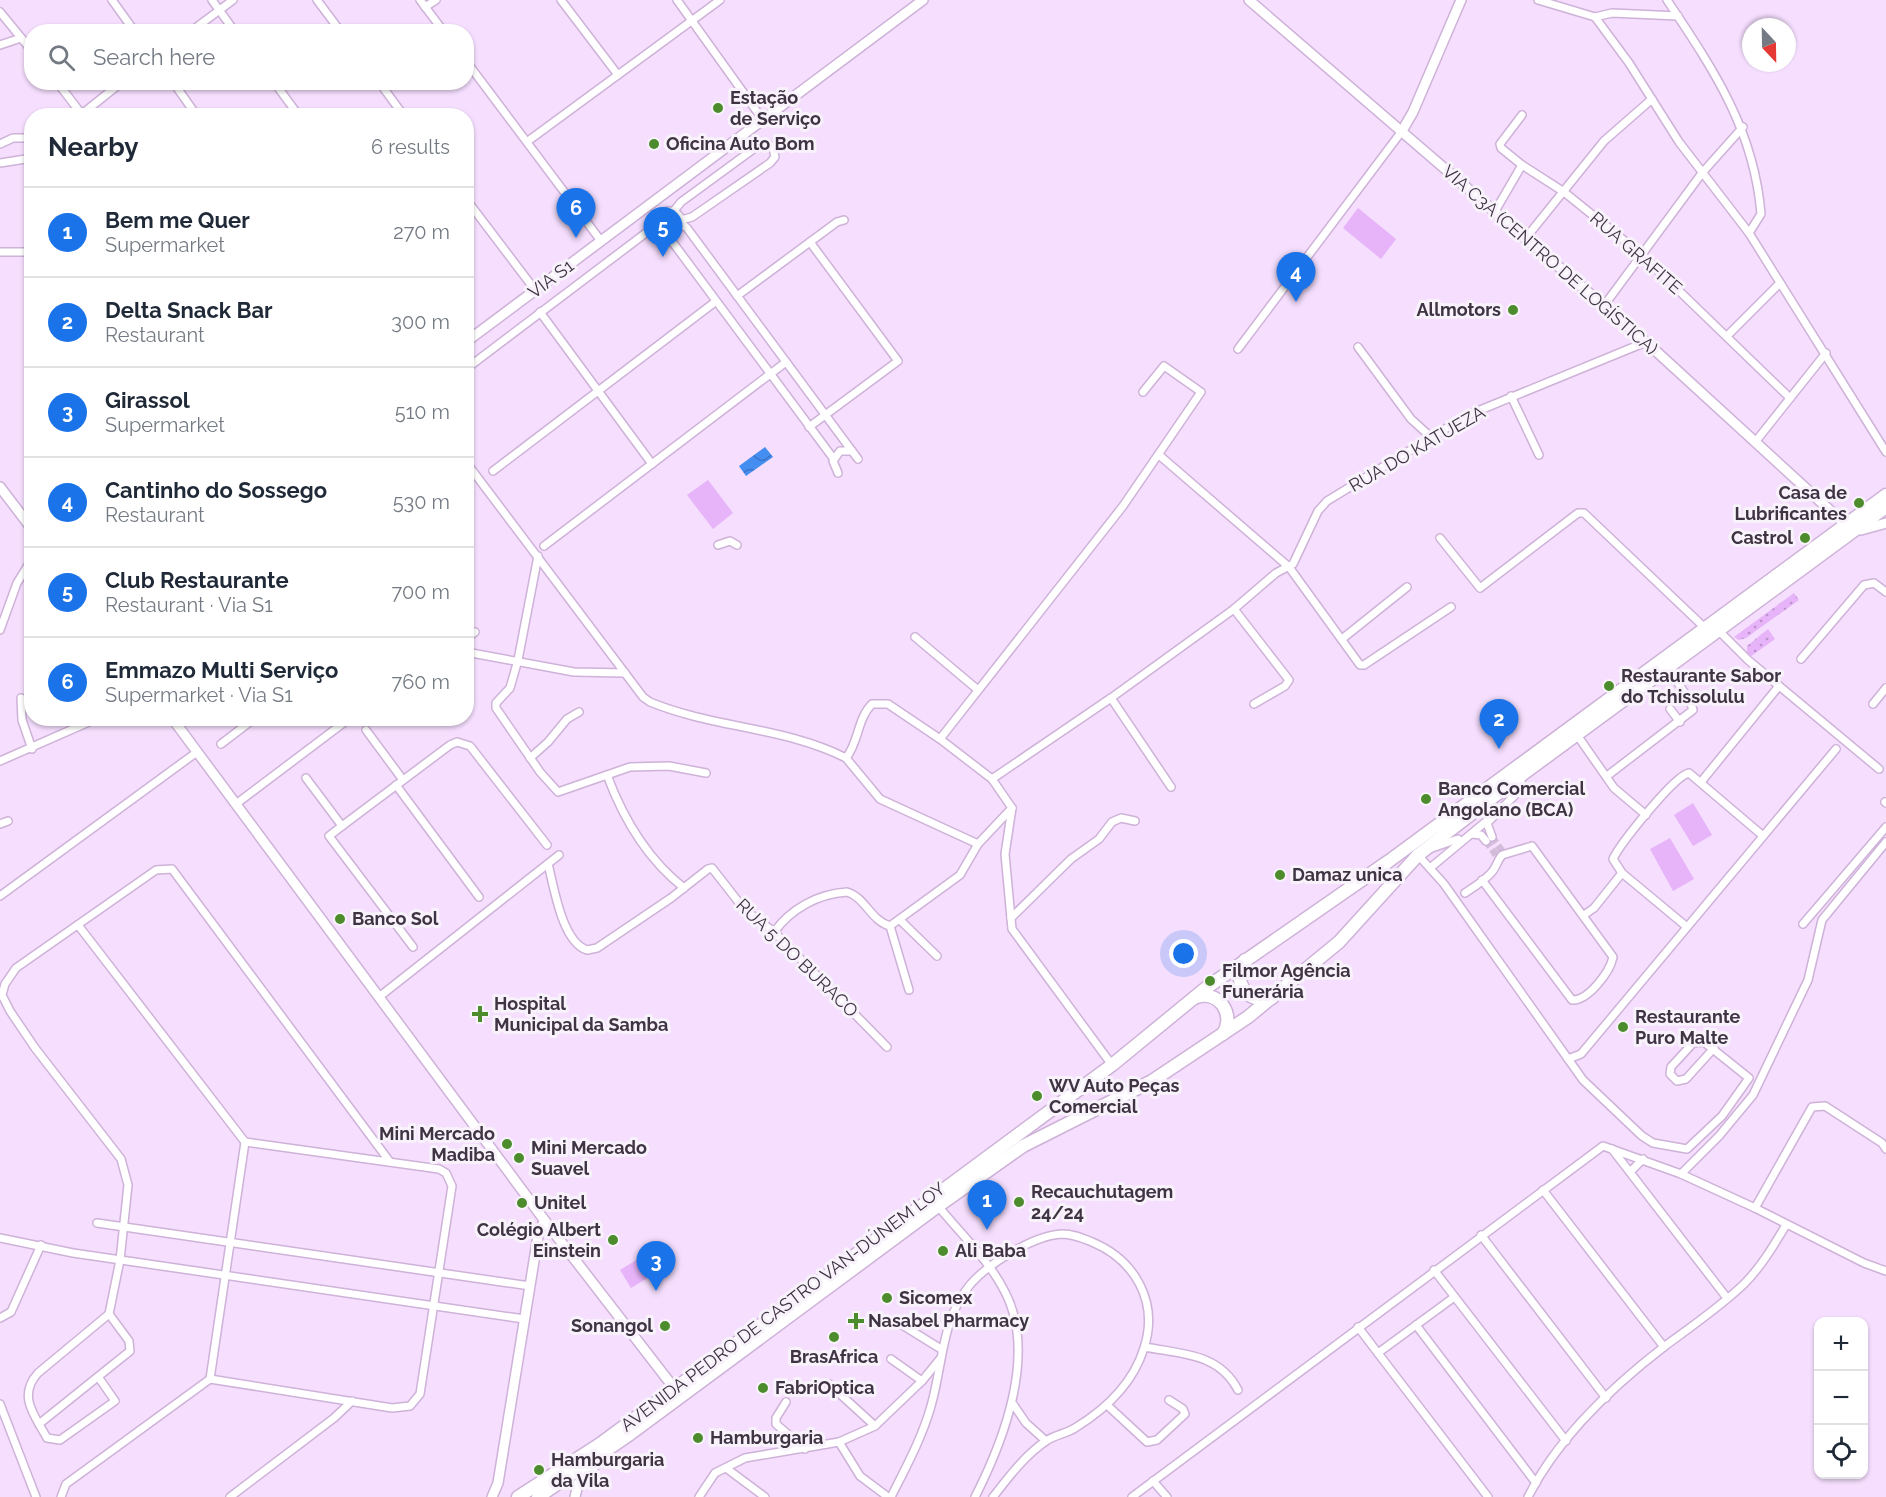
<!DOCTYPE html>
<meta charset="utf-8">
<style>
:root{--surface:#fff;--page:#f6f6f7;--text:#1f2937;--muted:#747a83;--line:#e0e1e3;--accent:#1a73e8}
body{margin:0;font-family:Raleway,sans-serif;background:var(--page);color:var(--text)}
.controls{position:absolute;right:18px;bottom:18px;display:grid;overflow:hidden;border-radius:12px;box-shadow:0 2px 4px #0004}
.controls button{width:54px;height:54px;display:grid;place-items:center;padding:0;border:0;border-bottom:2px solid var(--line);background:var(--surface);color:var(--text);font:30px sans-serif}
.compass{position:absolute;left:1742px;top:18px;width:54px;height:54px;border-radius:50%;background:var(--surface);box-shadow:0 2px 4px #0004;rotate:158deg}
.you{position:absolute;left:1184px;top:954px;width:21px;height:21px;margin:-15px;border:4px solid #fff;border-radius:50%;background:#1a73e8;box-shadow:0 0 0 9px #1a73e833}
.badge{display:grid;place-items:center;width:39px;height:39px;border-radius:50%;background:var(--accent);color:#fff;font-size:20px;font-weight:700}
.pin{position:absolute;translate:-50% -50px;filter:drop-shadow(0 2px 3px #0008)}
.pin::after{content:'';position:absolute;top:32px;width:21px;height:18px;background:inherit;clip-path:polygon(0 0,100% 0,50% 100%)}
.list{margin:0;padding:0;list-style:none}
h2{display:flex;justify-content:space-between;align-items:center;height:78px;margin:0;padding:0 24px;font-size:26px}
h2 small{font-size:20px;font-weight:400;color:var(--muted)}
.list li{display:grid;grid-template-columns:39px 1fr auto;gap:18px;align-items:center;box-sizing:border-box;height:90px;padding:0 24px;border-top:2px solid var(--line)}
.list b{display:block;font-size:22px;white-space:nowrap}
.list p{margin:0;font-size:20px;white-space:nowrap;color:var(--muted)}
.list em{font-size:20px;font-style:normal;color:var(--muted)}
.icon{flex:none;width:33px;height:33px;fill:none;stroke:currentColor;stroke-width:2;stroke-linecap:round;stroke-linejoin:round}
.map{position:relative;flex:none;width:1886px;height:1497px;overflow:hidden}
.search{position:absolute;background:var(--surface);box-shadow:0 2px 4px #0004;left:24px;top:24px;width:450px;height:66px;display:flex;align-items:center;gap:15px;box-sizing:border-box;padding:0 21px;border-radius:24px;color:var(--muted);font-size:22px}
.panel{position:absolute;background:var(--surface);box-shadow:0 2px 4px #0004;left:24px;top:108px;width:450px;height:618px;border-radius:24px}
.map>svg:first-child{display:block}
.grass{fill:url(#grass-dots)}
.garden{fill:#e7b3f9}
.water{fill:url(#water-waves)}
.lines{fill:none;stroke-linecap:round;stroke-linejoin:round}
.street-tunnel{stroke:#d1bcd9;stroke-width:7;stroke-dasharray:7 3.5;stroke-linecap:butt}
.street-casing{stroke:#ceb2d8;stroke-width:10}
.secondary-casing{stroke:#ceb2d8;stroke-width:12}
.highway-casing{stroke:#ceb2d8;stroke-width:15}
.street{stroke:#fff;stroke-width:7}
.secondary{stroke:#fff;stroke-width:9}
.highway{stroke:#fff;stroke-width:12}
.poi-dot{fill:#4c8c2d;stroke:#f8f2fb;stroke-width:2}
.labels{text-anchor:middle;stroke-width:6;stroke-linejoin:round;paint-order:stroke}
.poi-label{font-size:18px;font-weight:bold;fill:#3f3443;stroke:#f8f2fb;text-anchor:start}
.street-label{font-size:18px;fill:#3f3443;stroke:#f8f2fb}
</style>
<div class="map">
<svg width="1886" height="1497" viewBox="0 0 1886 1497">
<defs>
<pattern id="grass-dots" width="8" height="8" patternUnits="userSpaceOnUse" patternTransform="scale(1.5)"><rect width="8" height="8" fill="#e7b3f9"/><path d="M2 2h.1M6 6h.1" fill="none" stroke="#bd92cb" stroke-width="1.8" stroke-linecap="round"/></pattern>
<pattern id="water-waves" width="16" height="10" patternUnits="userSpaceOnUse" patternTransform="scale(1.5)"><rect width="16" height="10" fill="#448df1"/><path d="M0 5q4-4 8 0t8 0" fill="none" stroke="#3a74c5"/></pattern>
</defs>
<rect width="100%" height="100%" fill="#f5defe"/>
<!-- grass -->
<g class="grass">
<path d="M1794 593 1799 600 1746 638 1739 640 1734 637Z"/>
<path d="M1768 629 1775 639 1750 657 1747 654V646Z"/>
</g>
<!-- garden -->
<g class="garden">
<path d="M1358 208 1396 239 1381 259 1343 228Z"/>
<path d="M708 480 733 513 713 529 687 495Z"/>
<path d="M1693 803 1712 835 1693 846 1674 815Z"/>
<path d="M1670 838 1694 879 1673 891 1650 849Z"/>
<path d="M643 1256 654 1274 631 1288 620 1270Z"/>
</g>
<!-- water -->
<path class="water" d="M765 447 773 457 746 476 739 466Z"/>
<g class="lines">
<!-- street-tunnel -->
<g class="street-tunnel">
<path d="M1492 837 1502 851"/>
<path d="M1486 841 1496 855"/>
</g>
<defs>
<g id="street">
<path d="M112 0 135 32"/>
<path d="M212 0 235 32"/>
<path d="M317 0 341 32"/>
<path d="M420 0 444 32"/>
<path d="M561 0 618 75"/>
<path d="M677 0 763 120"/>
<path d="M1538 0 1595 17 1629 63 1679 142 1749 233 1886 452"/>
<path d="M1667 0C1713 69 1754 129 1761 214L1749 233"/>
<path d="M425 7 436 0"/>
<path d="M0 12 32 51"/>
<path d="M1595 17 1612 13 1678 16"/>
<path d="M190 32 233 0"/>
<path d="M0 45 21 38"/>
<path d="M466 61 601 241"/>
<path d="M57 82 83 116"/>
<path d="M173 82 197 116"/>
<path d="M274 82 299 116"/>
<path d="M379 82 404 116"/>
<path d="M82 114 122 82"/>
<path d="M1522 115 1500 144 1501 148 1522 165 1564 192 1642 255 1790 398"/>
<path d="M528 141 720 0"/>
<path d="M0 144 13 138H32"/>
<path d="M0 163 32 158"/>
<path d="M466 199 535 290"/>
<circle cx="670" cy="222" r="11"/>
<path d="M673 212 681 202 759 145 767 143 773 148 775 157 770 163 692 217 681 220"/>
<path d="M1494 213 1522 165"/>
<path d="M681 223 687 228 852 451"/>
<path d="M665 232 833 458"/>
<path d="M1525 239 1604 141 1652 99"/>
<path d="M0 252H32"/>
<path d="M737 296 837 222 844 220"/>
<path d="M1603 307 1702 173 1743 127"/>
<path d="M540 312 652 464"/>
<path d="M466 331 474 336"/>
<path d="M1727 336 1780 283"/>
<path d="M1358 347 1411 419 1432 438"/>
<path d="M1238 349 1402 131"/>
<path d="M466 369 659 223"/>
<path d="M1511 396 1539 455"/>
<path d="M809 427 898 361 810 242"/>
<path d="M1756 441 1826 353"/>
<path d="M1159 455 1289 567 1360 665H1364L1451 607"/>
<path d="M466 462 643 697 650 702C713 728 785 727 846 758 859 742 857 719 872 704H888L940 739 992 779 1012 808 1005 854 1012 929 1112 1065"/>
<path d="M493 471 715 302"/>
<path d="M838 473 833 461 840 451H852L858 459"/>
<path d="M1440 538 1480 588 1578 513H1584L1705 628"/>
<path d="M718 545 730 541 737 545"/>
<path d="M544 546 786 362"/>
<path d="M538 556 518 660 510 688 496 703V708L540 772 558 792 630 767 669 766 706 773"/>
<path d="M466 605 468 609"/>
<path d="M1234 609 1289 680 1285 686 1254 704"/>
<path d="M0 630 17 583 32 559"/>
<path d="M1719 631 1748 660 1879 769"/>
<path d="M915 637 978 690"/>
<path d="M466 639 475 632"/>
<path d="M1342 639 1407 587"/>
<path d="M466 652 574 672 625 673"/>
<path d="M1801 659 1864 585 1874 583 1886 592"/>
<path d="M21 698 22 720 32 749"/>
<path d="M1111 698 1171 787"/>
<path d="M1873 704 1886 688"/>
<path d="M1670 709 1680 722"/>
<path d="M366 730 403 780"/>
<path d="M1577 735 1614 788 1646 815"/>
<path d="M940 739 1123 506 1201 392 1164 366 1143 392"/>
<path d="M221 744 255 718"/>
<path d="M530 758 548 742 567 719 579 712"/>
<path d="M846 758 880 799 978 844"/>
<path d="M0 761 98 718"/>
<path d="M607 775C623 818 647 859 684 888"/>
<path d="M1607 776 1693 710 1690 701 1668 668"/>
<path d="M306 778 342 826"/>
<path d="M992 779 1111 698 1234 609 1276 573 1293 564 1318 511 1327 501 1468 415 1646 342"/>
<path d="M1701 782 1779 686"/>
<path d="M396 785 479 897"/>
<path d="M1885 802 1886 803"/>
<path d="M236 804 350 718"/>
<path d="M0 824 8 821"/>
<path d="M1472 834 1481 835 1486 841"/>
<path d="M1492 837 1487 823 1518 792 1523 774"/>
<path d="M1429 849 1458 839"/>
<path d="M1418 855 1444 884 1583 1080 1642 1136 1653 1143 1687 1149 1722 1116 1749 1078 1704 1042 1693 1043 1671 1067 1670 1074 1677 1081 1686 1079 1714 1048"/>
<path d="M548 864C554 887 562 942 587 950L597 948 671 898 708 869 712 868 744 909 774 932 887 1047"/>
<path d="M1430 868 1489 819"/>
<path d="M1465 893C1474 887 1484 881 1491 873 1496 868 1497 861 1502 855L1532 846 1613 957C1610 972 1588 1001 1572 1000L1482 880"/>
<path d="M0 896 197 752"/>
<path d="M1584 915 1594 908 1622 873"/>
<path d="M1011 918 1071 859 1099 839 1112 822 1121 818 1135 821"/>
<path d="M900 920 937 956"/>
<path d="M1803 924 1886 827"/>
<path d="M890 926 909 990"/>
<path d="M1687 927 1622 873 1613 859C1620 844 1674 776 1689 773L1762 835"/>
<path d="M774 932C791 909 817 894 847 892 865 897 871 921 890 926L960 875 978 844 1012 808"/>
<path d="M413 947 329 836 342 826 450 745 457 742 470 746 547 845"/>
<path d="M379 997 559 855"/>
<path d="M1568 1059 1581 1054 1836 749"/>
<path d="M1612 1149 1727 1298"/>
<path d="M1630 1172 1643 1159"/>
<path d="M1681 1174 1719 1136 1753 1095 1808 980 1822 920 1886 842"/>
<path d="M1543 1190 1664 1347"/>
<path d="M938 1206C960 1233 989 1260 1005 1292 1037 1354 1004 1440 975 1497"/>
<path d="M1755 1208 1812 1107 1825 1106 1882 1143 1886 1149"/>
<path d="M97 1223 530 1286"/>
<path d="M1481 1235 1606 1398"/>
<path d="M0 1238 73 1253 524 1319"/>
<path d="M1434 1270 1566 1441"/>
<path d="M0 1318 11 1312 41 1245"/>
<path d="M899 1323 941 1349"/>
<path d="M1416 1325 1536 1483"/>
<path d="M1358 1327 1488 1497"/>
<path d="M1145 1347C1181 1354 1219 1353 1238 1390"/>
<path d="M1378 1353 1453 1298"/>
<path d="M891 1359 922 1381"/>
<path d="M99 1378 115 1401 60 1440 47 1438C35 1416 17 1396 38 1373L109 1314 120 1260 128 1185 121 1159 35 1048 10 1011 2 995 5 984 16 968 156 870 172 869 390 1162"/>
<path d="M210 1379 245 1142"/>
<path d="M829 1384 875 1426"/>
<path d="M786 1402 776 1418V1424L805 1449"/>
<path d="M0 1404 36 1497"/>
<path d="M1013 1404 1026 1423 1046 1441"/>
<path d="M1107 1405 1147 1442 1157 1440 1185 1414 1183 1409 1169 1400"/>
<path d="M39 1424 130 1351 129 1341 109 1314"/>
<path d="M839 1442 860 1476 888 1497"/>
<path d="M726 1468 765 1497"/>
<path d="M1153 1481 1167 1497"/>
<path d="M61 1497 66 1484 210 1379 392 1408 410 1406 420 1394 452 1186 446 1173 439 1169 245 1142 78 925"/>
<path d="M230 1497 334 1418 352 1401"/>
<path d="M699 1497 715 1473 745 1458 839 1442 875 1426 922 1381 940 1359"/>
<path d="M891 1497C906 1467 922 1438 931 1406 943 1365 941 1321 969 1286 986 1265 1034 1235 1062 1234 1073 1234 1082 1238 1092 1242 1135 1260 1159 1302 1144 1348 1133 1384 1106 1409 1075 1428 1066 1434 1054 1435 1046 1441 1025 1455 1008 1478 993 1497"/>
<path d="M1132 1497 1603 1146 1681 1174 1755 1208 1864 1263 1886 1271"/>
<path d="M1528 1497C1558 1437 1613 1386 1665 1346 1692 1326 1720 1307 1744 1284 1761 1267 1774 1245 1786 1225"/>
</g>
<g id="secondary">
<path d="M1249 0 1646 342 1846 525"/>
<path d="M1402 131 1413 112 1461 0"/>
<path d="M466 342 923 0"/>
<path d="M0 487 32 529"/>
<path d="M1861 530 1886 523"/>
<path d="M172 718 545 1221 674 1388"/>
<path d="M492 1497 498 1483 539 1230 545 1221"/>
<path d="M575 1497 578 1484 599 1461"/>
</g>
<g id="highway">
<path d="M1245 960C1231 981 1247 1005 1272 998"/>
<path d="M1194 998C1218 988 1236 1014 1223 1034"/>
<path d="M518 1497 600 1444 1112 1065 1206 988 1389 861 1886 495"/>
<path d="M538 1497 630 1434 938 1206 1023 1146 1152 1081 1248 1017 1339 942 1418 855 1523 774 1886 507"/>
</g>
</defs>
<!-- street casing -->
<use href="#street" class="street-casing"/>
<!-- secondary casing -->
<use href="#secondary" class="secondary-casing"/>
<!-- highway casing -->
<use href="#highway" class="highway-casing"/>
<!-- street -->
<use href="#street" class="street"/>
<!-- secondary -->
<use href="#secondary" class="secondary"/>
<!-- highway -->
<use href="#highway" class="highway"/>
</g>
<!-- markers -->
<g class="poi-dot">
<circle cx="718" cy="108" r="6"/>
<circle cx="654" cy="144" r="6"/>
<circle cx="1513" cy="310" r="6"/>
<circle cx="1859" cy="503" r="6"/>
<circle cx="1805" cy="538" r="6"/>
<circle cx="1609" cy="686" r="6"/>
<circle cx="1426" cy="799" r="6"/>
<circle cx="1280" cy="875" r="6"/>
<circle cx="340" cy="919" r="6"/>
<circle cx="1210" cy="981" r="6"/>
<path d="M477 1005h6v6h6v6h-6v6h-6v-6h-6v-6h6z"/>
<circle cx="1623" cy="1027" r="6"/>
<circle cx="1037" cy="1096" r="6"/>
<circle cx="507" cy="1144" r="6"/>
<circle cx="519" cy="1158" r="6"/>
<circle cx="1019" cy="1202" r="6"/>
<circle cx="522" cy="1203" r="6"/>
<circle cx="613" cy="1240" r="6"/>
<circle cx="943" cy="1251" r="6"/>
<circle cx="887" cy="1298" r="6"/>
<path d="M853 1312h6v6h6v6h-6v6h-6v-6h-6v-6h6z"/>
<circle cx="665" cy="1326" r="6"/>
<circle cx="834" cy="1337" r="6"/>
<circle cx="763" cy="1388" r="6"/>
<circle cx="698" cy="1438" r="6"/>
<circle cx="539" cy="1470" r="6"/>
</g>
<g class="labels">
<!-- poi labels -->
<g class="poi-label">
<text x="730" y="104">Estação<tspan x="730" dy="21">de Serviço</tspan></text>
<text x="666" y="150">Oficina Auto Bom</text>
<text x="1501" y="316" text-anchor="end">Allmotors</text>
<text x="1847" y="499" text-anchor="end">Casa de<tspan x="1847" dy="21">Lubrificantes</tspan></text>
<text x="1793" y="544" text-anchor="end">Castrol</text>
<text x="1621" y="682">Restaurante Sabor<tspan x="1621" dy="21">do Tchissolulu</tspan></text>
<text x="1438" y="795">Banco Comercial<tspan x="1438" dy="21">Angolano (BCA)</tspan></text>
<text x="1292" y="881">Damaz unica</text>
<text x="352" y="925">Banco Sol</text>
<text x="1222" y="977">Filmor Agência<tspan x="1222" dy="21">Funerária</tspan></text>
<text x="494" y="1010">Hospital<tspan x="494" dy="21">Municipal da Samba</tspan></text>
<text x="1635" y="1023">Restaurante<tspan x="1635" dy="21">Puro Malte</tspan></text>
<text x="1049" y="1092">WV Auto Peças<tspan x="1049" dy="21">Comercial</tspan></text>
<text x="495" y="1140" text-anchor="end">Mini Mercado<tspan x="495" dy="21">Madiba</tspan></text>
<text x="531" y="1154">Mini Mercado<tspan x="531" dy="21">Suavel</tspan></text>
<text x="1031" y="1198">Recauchutagem<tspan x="1031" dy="21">24/24</tspan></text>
<text x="534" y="1209">Unitel</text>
<text x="601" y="1236" text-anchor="end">Colégio Albert<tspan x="601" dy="21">Einstein</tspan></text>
<text x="955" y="1257">Ali Baba</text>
<text x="899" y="1304">Sicomex</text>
<text x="868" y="1327">Nasabel Pharmacy</text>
<text x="653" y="1332" text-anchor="end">Sonangol</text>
<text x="834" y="1363" text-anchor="middle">BrasAfrica</text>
<text x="775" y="1394">FabriOptica</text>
<text x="710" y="1444">Hamburgaria</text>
<text x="551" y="1466">Hamburgaria<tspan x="551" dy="21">da Vila</tspan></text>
</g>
<!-- street labels -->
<g class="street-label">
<text transform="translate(1636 253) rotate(41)" y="6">RUA GRAFITE</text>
<text transform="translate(1550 260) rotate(41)" y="6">VIA C3A (CENTRO DE LOGÍSTICA)</text>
<text transform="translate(551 279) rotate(-37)" y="6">VIA S1</text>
<text transform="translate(1417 449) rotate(-30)" y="6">RUA DO KATUEZA</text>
<text transform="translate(797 958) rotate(44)" y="6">RUA 5 DO BURACO</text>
<text transform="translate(783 1307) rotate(-37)" y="6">AVENIDA PEDRO DE CASTRO VAN-DÚNEM LOY</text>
</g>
</g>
</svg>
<div class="controls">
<button>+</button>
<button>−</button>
<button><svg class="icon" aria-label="locate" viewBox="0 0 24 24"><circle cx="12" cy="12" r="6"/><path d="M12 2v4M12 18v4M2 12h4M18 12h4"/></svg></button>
</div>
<svg class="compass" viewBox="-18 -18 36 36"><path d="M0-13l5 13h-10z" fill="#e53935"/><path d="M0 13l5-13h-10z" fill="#747a83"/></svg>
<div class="you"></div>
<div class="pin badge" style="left:987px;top:1230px">1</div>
<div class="pin badge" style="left:1499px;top:749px">2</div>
<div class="pin badge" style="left:656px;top:1291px">3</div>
<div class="pin badge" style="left:1296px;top:302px">4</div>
<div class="pin badge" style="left:663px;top:257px">5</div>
<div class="pin badge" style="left:576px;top:238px">6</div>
<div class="search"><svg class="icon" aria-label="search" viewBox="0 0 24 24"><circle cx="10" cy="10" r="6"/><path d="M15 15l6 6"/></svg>Search here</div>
<section class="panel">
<h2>Nearby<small>6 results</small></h2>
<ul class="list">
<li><span class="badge">1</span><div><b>Bem me Quer</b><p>Supermarket</p></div><em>270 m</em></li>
<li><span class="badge">2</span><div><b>Delta Snack Bar</b><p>Restaurant</p></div><em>300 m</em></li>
<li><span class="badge">3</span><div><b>Girassol</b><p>Supermarket</p></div><em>510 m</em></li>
<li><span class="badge">4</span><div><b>Cantinho do Sossego</b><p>Restaurant</p></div><em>530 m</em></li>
<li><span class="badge">5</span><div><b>Club Restaurante</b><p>Restaurant · Via S1</p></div><em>700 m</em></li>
<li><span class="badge">6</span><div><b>Emmazo Multi Serviço</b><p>Supermarket · Via S1</p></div><em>760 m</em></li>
</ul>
</section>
</div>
